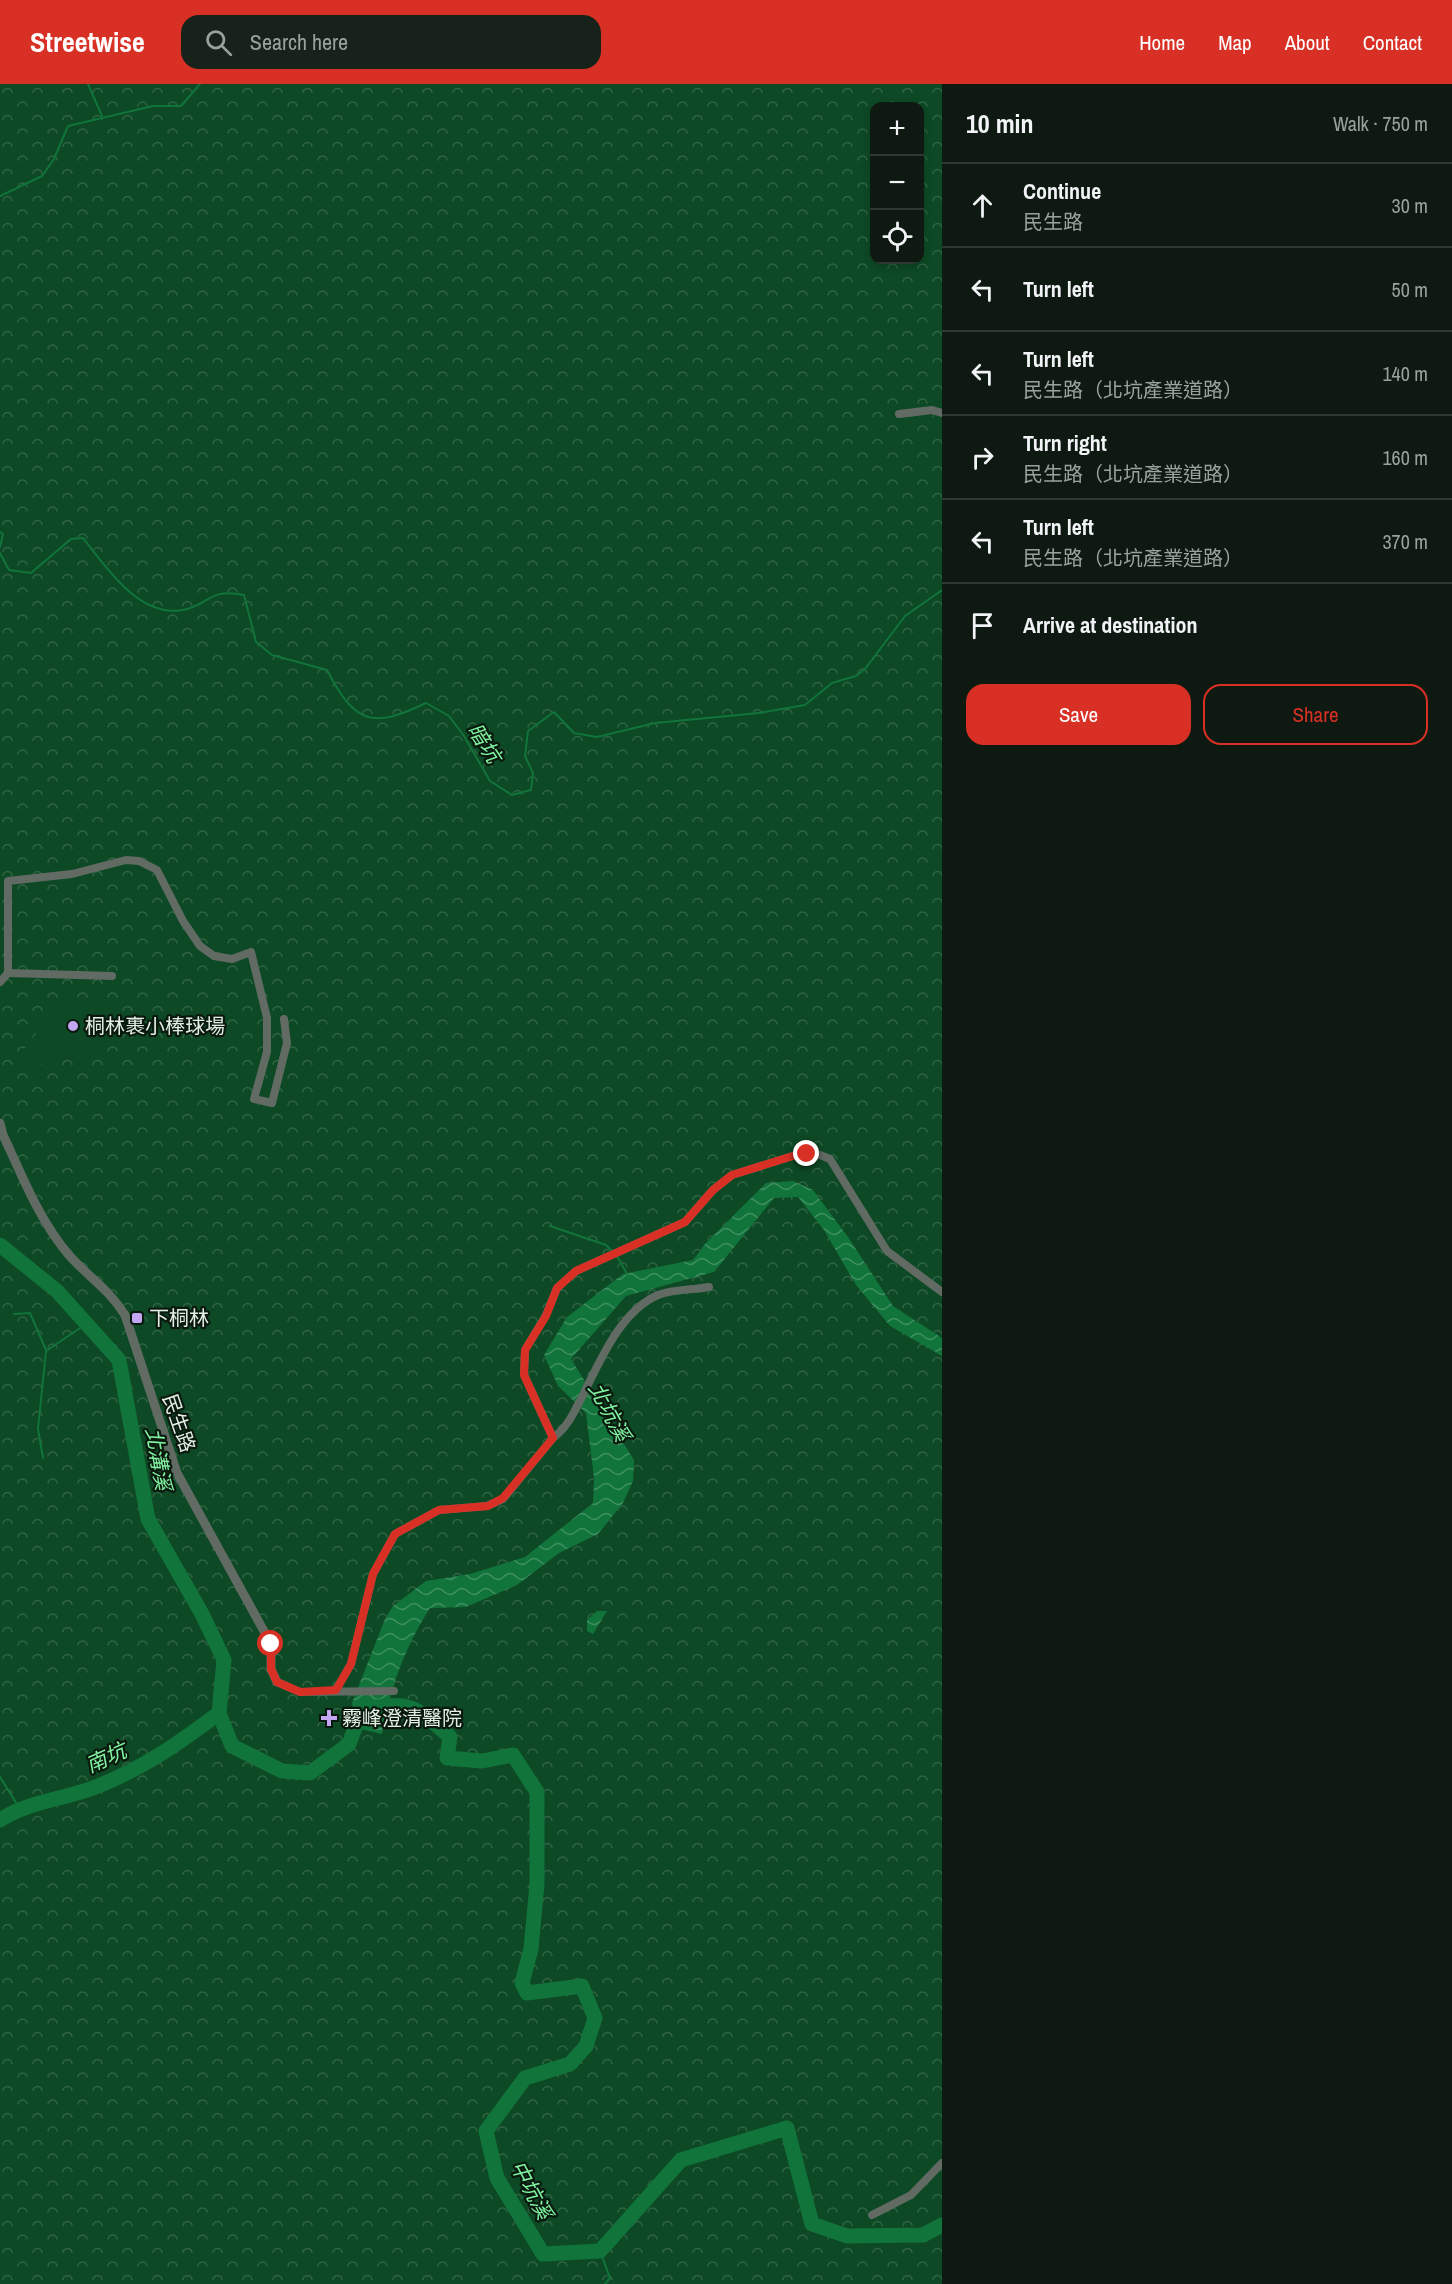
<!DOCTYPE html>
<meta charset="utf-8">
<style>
:root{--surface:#0e1a11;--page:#17231a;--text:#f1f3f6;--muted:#9ba19f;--line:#2e3831;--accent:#d93025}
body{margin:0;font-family:"Archivo Narrow","Noto Sans TC",sans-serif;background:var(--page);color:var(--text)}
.controls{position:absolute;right:18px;top:18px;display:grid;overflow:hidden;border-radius:12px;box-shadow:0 3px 9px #0003}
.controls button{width:54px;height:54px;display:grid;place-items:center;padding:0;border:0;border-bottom:2px solid var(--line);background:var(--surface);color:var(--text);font:30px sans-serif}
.stop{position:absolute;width:18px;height:18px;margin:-14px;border:4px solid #d93025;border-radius:50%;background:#fff}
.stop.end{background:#d93025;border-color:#fff;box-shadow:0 2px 6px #0008}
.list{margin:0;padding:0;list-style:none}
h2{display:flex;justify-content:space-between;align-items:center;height:78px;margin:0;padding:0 24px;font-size:26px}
h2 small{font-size:20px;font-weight:400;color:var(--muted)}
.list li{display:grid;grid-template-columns:39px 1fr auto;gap:18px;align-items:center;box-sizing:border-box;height:84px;padding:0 24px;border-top:2px solid var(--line)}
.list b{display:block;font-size:22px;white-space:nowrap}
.list p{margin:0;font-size:20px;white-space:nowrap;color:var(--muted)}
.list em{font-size:20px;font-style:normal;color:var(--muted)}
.actions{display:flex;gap:12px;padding:18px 24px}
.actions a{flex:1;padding:14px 0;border:2px solid var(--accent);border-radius:18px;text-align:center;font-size:21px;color:var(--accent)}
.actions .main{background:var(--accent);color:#fff}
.icon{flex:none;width:33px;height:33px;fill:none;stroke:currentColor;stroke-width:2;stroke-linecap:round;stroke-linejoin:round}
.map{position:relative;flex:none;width:942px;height:2200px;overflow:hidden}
header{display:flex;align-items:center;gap:36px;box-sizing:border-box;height:84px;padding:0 30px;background:var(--accent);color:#fff}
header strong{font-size:28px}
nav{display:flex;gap:33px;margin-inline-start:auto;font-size:21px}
.search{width:420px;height:54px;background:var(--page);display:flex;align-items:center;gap:15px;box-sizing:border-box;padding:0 21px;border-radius:18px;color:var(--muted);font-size:22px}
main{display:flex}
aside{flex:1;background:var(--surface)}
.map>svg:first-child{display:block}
.forest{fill:url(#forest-crowns);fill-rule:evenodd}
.pitch{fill:#0d4924}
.water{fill:url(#water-waves)}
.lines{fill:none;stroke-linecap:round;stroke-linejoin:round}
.stream{stroke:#11743a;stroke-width:2}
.river{stroke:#11743a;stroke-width:15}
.minor{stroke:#626a64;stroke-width:8}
.tertiary{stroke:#626a64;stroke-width:9}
.route{stroke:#d93025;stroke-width:8}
.poi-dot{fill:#c3a7f2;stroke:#0a190e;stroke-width:2}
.labels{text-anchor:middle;stroke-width:4.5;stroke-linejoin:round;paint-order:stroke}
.poi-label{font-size:20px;fill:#e3eee5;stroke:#0a190e;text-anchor:start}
.street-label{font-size:20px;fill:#e3eee5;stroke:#0a190e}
.water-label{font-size:21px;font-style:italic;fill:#81f3a1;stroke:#0a190e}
</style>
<header>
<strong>Streetwise</strong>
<div class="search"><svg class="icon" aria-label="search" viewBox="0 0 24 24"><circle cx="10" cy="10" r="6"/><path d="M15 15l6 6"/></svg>Search here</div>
<nav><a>Home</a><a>Map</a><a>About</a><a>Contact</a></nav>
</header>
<main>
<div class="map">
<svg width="942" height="2200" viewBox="0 0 942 2200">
<defs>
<pattern id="forest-crowns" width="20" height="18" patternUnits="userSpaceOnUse" patternTransform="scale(1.5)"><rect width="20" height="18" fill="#0d4924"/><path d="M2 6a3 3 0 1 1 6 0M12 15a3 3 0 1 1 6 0" fill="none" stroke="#306444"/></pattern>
<pattern id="water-waves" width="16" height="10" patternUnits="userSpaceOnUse" patternTransform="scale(1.5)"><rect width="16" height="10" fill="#11743a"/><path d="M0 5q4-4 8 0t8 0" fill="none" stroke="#3f8f60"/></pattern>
</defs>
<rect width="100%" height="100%" fill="#132317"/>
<!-- forest -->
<path class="forest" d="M0 0H942V2200H0ZM874 22H920V176H874Z"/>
<!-- pitch -->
<path class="pitch" d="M60 918 104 919 105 965 6 989Z"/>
<!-- water -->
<g class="water">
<path d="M793 1097 813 1106 848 1153 893 1222 942 1254V1272L890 1242 856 1201 824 1146 798 1113 774 1114 714 1188 626 1212 571 1275 634 1376 633 1397 623 1419 598 1450 559 1469 517 1501 466 1523 430 1524C405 1563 390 1604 382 1650L356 1644 352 1619 385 1535 393 1522 426 1497 470 1490 525 1473 593 1419 594 1394 586 1329 558 1302 544 1271 567 1233 623 1190 693 1176 705 1160 766 1099Z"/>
<path d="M597 1527H607L593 1550 587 1547V1536Z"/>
</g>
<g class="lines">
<!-- stream -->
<g class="stream">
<path d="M88 0 102 32"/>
<path d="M0 112 42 92 54 75 68 42 153 22H181L200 0"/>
<path d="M0 448 3 450 0 463"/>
<path d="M0 469 9 486 31 489 71 455 83 454C106 483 139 534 183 526 211 520 208 504 244 511L256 558 272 571 327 586C355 640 372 645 426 619L449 632 464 652 490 697 512 711 531 706 533 689 525 672 528 647 554 628 574 649 597 653 655 639 759 629 805 621 832 599 856 592 865 585 905 532 942 506"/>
<path d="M550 1142 606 1161 613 1168"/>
<path d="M617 1172 627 1190"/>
<path d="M14 1230 30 1229 46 1266"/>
<path d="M43 1374 38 1345 46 1267 86 1240"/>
<path d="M0 1693 20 1725"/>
<path d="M600 2167 610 2194 605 2200"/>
</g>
<!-- river -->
<g class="river">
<path d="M0 1161 57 1207 119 1276 148 1435 202 1530 224 1576 219 1629 232 1662 282 1687 310 1689 349 1660 362 1625"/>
<path d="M367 1625C411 1615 419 1626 450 1653L447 1674 482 1677 513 1671 537 1708V1800L531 1865 522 1899 527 1909 582 1902 595 1934 586 1962 570 1980 525 1994 486 2047 497 2094 543 2170 600 2167 681 2076 787 2044 812 2140 847 2152 923 2151 942 2141"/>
<path d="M0 1736C29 1717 65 1715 96 1703 145 1683 178 1660 219 1629"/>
</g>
<!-- minor -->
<g class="minor">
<path d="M899 330 932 326 942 329"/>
<path d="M8 889 112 892"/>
<path d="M0 898 8 889V797L72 790 126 776 139 777 157 786 183 837 200 862 214 872 232 875 251 868 267 934V968L254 1015 272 1019 287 959 284 935"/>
<path d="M553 1354C569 1342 575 1326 584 1309 601 1275 621 1227 658 1211 673 1205 693 1206 709 1203"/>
<path d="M277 1598 300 1608 394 1607"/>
<path d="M336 1606 351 1580 373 1490 395 1450 439 1426 487 1422 503 1415 553 1354 524 1291 525 1266 546 1231 557 1204 576 1187 685 1138 713 1106 732 1091 796 1071H820L830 1075 887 1167 942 1208"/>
<path d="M872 2131 911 2111 942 2079"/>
</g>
<!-- tertiary -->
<path class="tertiary" d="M0 1039 3 1051C22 1091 39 1136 68 1170 88 1193 107 1203 125 1231L177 1389 271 1560V1585L277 1598"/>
</g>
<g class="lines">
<!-- route -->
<path class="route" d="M271 1560V1585L277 1598 300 1608 336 1606 351 1580 373 1490 395 1450 439 1426 488 1422 503 1414 553 1354 524 1291 525 1266 546 1232 557 1204 576 1187 685 1138 713 1106 732 1091 796 1071 807 1070"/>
</g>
<!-- markers -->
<g class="poi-dot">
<circle cx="73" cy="942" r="6"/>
<rect x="131" y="1228" width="12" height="12" rx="3"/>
<path d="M326 1625h6v6h6v6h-6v6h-6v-6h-6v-6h6z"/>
</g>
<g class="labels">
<!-- poi labels -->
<g class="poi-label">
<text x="85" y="949">桐林裹小棒球場</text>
<text x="149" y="1241">下桐林</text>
<text x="342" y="1641">霧峰澄清醫院</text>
</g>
<!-- street labels -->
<g class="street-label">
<text transform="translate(179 1339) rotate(71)" y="7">民生路</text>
</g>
<!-- water labels -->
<g class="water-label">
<text transform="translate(484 659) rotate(57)" y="7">暗坑</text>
<text transform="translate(609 1328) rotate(62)" y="7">北坑溪</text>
<text transform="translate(158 1375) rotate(80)" y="7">北溝溪</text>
<text transform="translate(106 1674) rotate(-24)" y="7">南坑</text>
<text transform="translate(531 2106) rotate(62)" y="7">中坑溪</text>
</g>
</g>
</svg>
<div class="controls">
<button>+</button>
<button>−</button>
<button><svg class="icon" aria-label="locate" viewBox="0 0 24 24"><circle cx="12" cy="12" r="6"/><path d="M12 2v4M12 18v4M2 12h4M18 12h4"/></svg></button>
</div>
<div class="stop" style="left:271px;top:1560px"></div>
<div class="stop end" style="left:807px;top:1070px"></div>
</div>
<aside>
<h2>10 min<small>Walk · 750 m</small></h2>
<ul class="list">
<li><svg class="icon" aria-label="ahead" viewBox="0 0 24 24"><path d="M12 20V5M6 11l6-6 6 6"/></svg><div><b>Continue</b><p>民生路</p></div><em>30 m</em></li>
<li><svg class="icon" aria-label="left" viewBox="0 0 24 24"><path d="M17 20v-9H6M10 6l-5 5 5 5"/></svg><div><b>Turn left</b></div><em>50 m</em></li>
<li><svg class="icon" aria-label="left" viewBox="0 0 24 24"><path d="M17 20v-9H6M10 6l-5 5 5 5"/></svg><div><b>Turn left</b><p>民生路（北坑產業道路）</p></div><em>140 m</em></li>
<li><svg class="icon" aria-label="right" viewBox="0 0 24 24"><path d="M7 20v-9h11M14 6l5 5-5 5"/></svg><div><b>Turn right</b><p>民生路（北坑產業道路）</p></div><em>160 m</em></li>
<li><svg class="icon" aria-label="left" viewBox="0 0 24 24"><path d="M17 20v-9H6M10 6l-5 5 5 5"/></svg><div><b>Turn left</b><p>民生路（北坑產業道路）</p></div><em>370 m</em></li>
<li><svg class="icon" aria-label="arrive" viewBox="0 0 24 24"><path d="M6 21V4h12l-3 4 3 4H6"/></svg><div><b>Arrive at destination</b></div></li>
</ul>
<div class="actions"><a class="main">Save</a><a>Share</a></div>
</aside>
</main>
